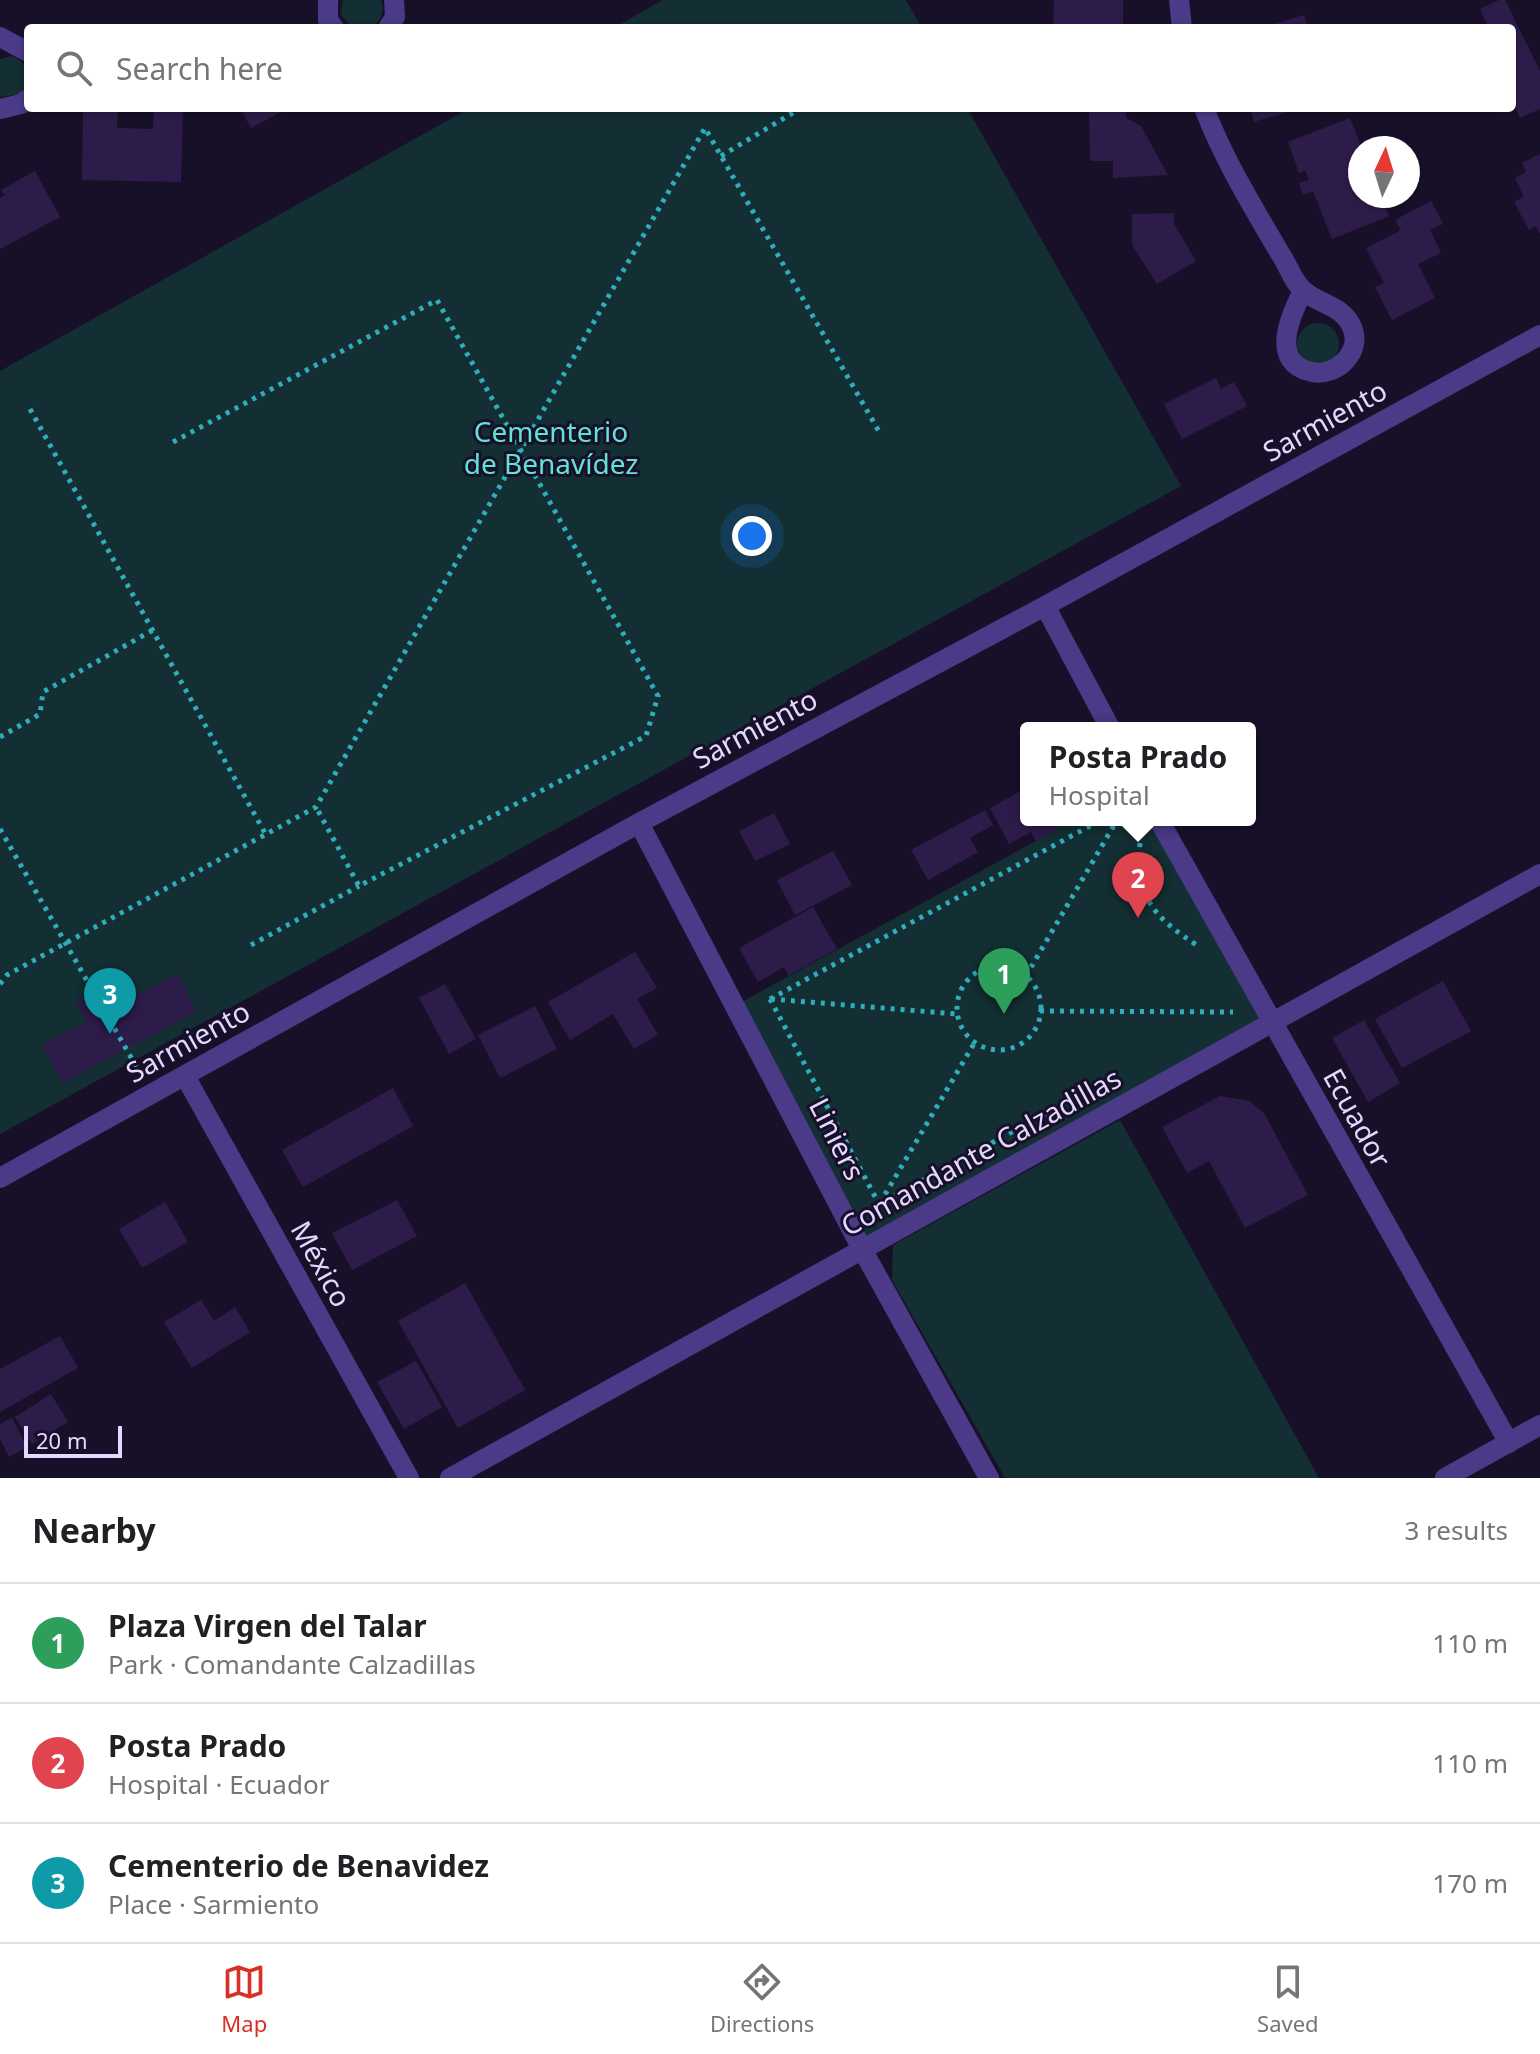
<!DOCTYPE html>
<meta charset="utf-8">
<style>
:root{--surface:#fff;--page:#f2f2f2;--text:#202124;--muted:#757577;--line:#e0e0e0;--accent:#d93025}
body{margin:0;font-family:"Noto Sans",sans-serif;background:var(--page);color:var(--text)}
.compass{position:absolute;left:1348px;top:136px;width:72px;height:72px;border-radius:50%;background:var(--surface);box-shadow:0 2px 6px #0004;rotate:4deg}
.scale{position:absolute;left:24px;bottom:20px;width:98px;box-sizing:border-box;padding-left:8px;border:4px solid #e3d8ff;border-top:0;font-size:22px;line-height:28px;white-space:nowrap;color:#e3d8ff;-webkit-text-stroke:6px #181029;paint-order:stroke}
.you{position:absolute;left:752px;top:536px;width:28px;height:28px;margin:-20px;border:6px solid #fff;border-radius:50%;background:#1a73e8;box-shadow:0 0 0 12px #1a73e833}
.badge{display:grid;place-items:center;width:52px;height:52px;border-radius:50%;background:var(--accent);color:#fff;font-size:26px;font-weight:700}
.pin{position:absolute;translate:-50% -66px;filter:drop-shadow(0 2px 4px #0008)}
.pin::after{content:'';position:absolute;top:42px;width:28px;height:24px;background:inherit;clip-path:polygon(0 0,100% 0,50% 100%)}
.popup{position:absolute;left:1020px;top:722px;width:236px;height:104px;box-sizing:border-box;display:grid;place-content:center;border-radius:8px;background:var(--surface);filter:drop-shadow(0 2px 6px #0005);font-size:26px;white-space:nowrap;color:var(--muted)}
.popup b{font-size:30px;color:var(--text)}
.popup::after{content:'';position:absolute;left:50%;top:100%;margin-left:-16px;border:16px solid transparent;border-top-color:var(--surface)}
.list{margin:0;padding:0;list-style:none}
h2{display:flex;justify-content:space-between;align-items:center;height:104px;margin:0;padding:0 32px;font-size:34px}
h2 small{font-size:26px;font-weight:400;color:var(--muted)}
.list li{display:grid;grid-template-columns:52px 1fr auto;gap:24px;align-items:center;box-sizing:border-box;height:120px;padding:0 32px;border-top:2px solid var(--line)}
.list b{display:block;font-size:30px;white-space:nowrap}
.list p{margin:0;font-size:26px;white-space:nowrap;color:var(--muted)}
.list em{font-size:26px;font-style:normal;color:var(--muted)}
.icon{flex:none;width:44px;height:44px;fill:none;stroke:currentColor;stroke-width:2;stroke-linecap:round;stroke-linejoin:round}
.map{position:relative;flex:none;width:1540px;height:1478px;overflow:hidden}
.search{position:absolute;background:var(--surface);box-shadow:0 2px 6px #0004;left:24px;right:24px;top:24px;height:88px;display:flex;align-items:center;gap:20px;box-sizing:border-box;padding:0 28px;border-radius:8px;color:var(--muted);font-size:30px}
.sheet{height:464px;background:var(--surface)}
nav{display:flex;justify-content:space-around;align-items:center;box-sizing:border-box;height:112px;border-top:2px solid var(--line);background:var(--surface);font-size:22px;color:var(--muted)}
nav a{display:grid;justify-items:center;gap:4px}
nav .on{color:var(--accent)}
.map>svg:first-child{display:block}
.green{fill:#132f33}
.building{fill:#2d1c4a}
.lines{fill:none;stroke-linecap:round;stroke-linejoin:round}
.path{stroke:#2fadbc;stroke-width:5;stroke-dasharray:4 6;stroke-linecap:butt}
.street{stroke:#4a3a88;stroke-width:20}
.labels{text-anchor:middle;stroke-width:6;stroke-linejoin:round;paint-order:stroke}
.street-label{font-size:28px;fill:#e3d8ff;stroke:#181029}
.park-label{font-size:28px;fill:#61e2d7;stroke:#181029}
</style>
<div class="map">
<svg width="1540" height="1478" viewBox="0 0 1540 1478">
<rect width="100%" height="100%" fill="#181029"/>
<!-- green -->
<g class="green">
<path d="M343 0H381C385 12 381 22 370 28L350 26 341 15Z"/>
<path d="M663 0H906L922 28H613Z"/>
<path d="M11 56C29 62 34 79 23 94L0 97V59Z"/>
<path d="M470 108H967L1181 486 0 1134V371Z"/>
<circle cx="1318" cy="344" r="21"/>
<path d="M1074 820H1159L1271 1023 862 1249 736 1005Z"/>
<path d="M1120 1120 1319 1478H1005L892 1280 893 1245Z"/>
</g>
<!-- building -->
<g class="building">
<path d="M1054 0H1123V28H1053Z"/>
<path d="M1499 0H1505L1540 71V109L1520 118 1512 102V28H1480L1487 25 1480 9Z"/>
<path d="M1304 15 1308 28H1264V27Z"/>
<path d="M83 108H118L117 128 153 129 154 108H183L181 182 82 180Z"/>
<path d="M240 108H288L251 128Z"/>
<path d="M1089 108H1126V118L1141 126 1168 175 1113 178V161H1090Z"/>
<path d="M1250 108H1297V109L1254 122Z"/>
<path d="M1350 118 1362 148H1360V196H1381L1389 216 1332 239 1313 191 1303 195 1299 183 1309 180 1305 170 1299 173 1288 142Z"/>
<path d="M1540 154V234L1536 226 1529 230 1514 202 1524 197 1515 178 1526 172 1522 163Z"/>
<path d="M35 171 60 217 0 249V198L5 195 1 190Z"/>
<path d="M1431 201 1443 224 1430 230 1441 253 1418 264 1435 298 1392 320 1375 287 1384 283 1366 248 1401 230 1395 220Z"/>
<path d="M1174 213V224L1196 261 1157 284 1132 245V214Z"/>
<path d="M1216 378 1221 389 1234 382 1247 406 1182 439 1164 404Z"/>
<path d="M1026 788V820H1074L1036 841 1031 832 1009 844 990 808Z"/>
<path d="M985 810 993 825 970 838 978 852 928 880 911 850Z"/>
<path d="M774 813 790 844 755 861 739 831Z"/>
<path d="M833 851 852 885 795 915 777 880Z"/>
<path d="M813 907 837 949 788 976 784 967 758 982 739 948Z"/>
<path d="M635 952 657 988 637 999 658 1035 634 1049 613 1014 570 1040 548 1002Z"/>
<path d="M177 974 197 1011 63 1083 42 1045 86 1022 76 1002 118 980 129 999Z"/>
<path d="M1443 981 1471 1031 1402 1068 1375 1019Z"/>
<path d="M445 984 476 1039 449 1054 419 998Z"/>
<path d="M535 1006 557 1049 500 1078 478 1035Z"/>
<path d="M1364 1020 1400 1083 1368 1102 1332 1038Z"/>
<path d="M393 1088 413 1126 303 1187 282 1150Z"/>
<path d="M1220 1096 1249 1101 1264 1113 1308 1195 1245 1228 1209 1161 1187 1173 1162 1127Z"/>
<path d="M397 1200 417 1236 352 1270 332 1233Z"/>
<path d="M165 1202 188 1242 142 1268 119 1229Z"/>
<path d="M465 1283 525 1390 458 1428 398 1321Z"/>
<path d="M201 1300 214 1321 235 1307 250 1332 192 1368 164 1322Z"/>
<path d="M60 1336 78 1368 0 1412V1369Z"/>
<path d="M416 1361 442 1407 404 1429 377 1382Z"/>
<path d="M51 1394 68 1422 32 1444 15 1417Z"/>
<path d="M12 1418 27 1447 9 1457 0 1439V1424Z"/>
</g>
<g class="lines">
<!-- path -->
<g class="path">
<path d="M721 156 801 108"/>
<path d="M30 409 266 835"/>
<path d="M173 442 437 300 658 696 646 736 359 886 316 807"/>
<path d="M0 737 40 714 43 692 153 630"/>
<path d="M0 829 140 1073"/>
<path d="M1140 843C1136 899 1153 916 1198 946"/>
<path d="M251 945 359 886"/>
<circle cx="999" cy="1008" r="42"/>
<path d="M1026 976 1117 820"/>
<path d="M0 984 7 975 316 807 705 128 881 435"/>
<path d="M770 999 879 1204 1082 1094"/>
<path d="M770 999 1101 820"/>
<path d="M771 999 957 1014"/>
<path d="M1040 1011 1233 1012"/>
<path d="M880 1203 975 1042"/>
</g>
<!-- street -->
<g class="street">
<path d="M328 0V20L334 28"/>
<path d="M1179 0 1182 28"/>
<path d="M388 28 395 17 394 0"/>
<path d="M0 37 28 52"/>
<path d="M1204 108C1224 160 1253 207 1281 255 1288 265 1294 284 1304 291 1320 305 1342 305 1352 327 1363 352 1336 377 1312 372 1269 363 1290 316 1303 291"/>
<path d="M0 109 21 104 28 99"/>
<path d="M1045 606 1110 728"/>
<path d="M1159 820 1509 1443"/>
<path d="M639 823 862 1249 989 1478"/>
<path d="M185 1076 409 1478"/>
<path d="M0 1178 639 823 1045 606 1540 335"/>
<path d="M450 1478 1540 874"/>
<path d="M1445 1478 1540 1425"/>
</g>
</g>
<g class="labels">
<!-- street labels -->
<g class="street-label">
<text transform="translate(1325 421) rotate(-29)" y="10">Sarmiento</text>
<text transform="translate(755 729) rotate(-28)" y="10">Sarmiento</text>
<text transform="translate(188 1042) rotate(-29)" y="10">Sarmiento</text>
<text transform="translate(1357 1118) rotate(61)" y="10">Ecuador</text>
<text transform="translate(837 1139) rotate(63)" y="10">Liniers</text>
<text transform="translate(981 1152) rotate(-29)" y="10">Comandante Calzadillas</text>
<text transform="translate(321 1264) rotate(61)" y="10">México</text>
</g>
<!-- park labels -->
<g class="park-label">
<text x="551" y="442">Cementerio<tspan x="551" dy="32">de Benavídez</tspan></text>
</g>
</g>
</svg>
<svg class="compass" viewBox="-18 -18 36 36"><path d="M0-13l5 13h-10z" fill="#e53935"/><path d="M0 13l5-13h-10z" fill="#757577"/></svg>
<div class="scale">20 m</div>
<div class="you"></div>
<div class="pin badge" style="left:1004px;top:1014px;background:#2e9e5b">1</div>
<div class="pin badge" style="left:1138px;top:918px;background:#e0444e">2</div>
<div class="popup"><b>Posta Prado</b>Hospital</div>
<div class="pin badge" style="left:110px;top:1034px;background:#0f9aa8">3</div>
<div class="search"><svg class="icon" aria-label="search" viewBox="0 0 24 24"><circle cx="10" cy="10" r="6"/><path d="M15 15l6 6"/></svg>Search here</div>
</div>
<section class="sheet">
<h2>Nearby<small>3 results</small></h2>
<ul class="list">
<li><span class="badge" style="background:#2e9e5b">1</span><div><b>Plaza Virgen del Talar</b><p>Park · Comandante Calzadillas</p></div><em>110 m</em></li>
<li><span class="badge" style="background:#e0444e">2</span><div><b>Posta Prado</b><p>Hospital · Ecuador</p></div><em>110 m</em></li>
<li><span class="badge" style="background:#0f9aa8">3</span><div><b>Cementerio de Benavidez</b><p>Place · Sarmiento</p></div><em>170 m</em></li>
</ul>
</section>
<nav>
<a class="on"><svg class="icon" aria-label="map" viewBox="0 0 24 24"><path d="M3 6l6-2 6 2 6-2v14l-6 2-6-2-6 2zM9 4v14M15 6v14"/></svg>Map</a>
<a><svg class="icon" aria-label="directions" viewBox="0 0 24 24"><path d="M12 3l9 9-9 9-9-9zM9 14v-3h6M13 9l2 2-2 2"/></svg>Directions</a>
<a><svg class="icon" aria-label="saved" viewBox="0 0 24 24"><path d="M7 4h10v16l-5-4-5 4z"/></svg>Saved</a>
</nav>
